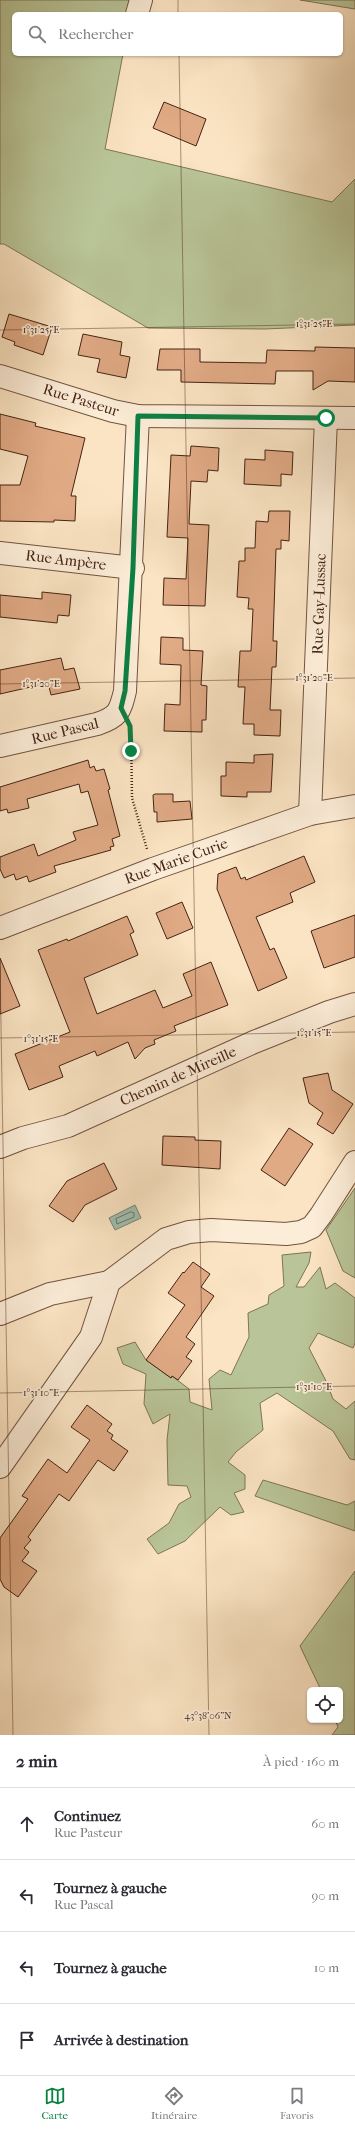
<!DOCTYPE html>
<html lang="fr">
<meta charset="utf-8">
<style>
:root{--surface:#fff;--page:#f2f2f3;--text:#2b2b33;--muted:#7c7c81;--line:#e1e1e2;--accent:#0b8043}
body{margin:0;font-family:"IM FELL French Canon",serif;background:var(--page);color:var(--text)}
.controls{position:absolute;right:12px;bottom:12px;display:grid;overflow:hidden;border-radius:6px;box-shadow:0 1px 3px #0004}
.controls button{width:36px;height:36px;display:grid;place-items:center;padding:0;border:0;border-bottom:1px solid var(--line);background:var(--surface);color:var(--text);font:20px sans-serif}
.stop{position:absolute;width:12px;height:12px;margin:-9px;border:3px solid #0b8043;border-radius:50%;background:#fff}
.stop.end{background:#0b8043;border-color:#fff;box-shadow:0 1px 4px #0008}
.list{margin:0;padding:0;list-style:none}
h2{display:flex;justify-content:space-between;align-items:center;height:52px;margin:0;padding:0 16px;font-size:17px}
h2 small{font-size:13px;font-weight:400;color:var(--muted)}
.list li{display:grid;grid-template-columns:26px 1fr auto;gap:12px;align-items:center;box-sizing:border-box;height:72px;padding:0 16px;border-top:1px solid var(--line)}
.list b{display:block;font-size:15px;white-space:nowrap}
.list p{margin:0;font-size:13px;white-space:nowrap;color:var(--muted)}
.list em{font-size:13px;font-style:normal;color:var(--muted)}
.icon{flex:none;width:22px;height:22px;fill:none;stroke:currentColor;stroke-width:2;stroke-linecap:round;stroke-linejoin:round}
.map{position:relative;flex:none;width:355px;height:1735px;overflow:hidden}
.search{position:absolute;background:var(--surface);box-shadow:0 1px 3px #0004;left:12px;right:12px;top:12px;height:44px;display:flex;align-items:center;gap:10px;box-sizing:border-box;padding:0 14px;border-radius:6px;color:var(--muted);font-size:15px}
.sheet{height:340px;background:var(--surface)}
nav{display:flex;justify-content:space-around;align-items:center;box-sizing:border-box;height:56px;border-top:1px solid var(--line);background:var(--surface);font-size:11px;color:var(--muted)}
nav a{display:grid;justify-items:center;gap:2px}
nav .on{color:var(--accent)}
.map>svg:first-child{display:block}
.green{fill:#b9c598;stroke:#7f7456}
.water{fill:#9fbfb0;stroke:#7b8172}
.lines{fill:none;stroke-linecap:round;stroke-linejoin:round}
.shore{stroke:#727162;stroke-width:1}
.building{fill:#e0aa85;stroke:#452315}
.minor-casing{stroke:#725340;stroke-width:24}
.path{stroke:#452315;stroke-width:2.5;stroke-dasharray:1 2;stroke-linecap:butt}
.minor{stroke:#fcedd8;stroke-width:22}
.route{stroke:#0b8043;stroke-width:5}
.ticks{fill:none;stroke:#452315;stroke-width:1;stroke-opacity:0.45}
.labels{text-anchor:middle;stroke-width:3.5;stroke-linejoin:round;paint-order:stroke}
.street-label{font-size:15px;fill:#452315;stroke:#fcedd8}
.ticks-label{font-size:10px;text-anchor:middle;fill:#452315;stroke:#fcedd8;stroke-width:3.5;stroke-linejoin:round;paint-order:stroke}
</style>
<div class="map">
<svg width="355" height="1735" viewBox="0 0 355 1735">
<rect width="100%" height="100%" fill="#fbe4c3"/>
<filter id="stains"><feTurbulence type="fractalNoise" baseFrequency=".005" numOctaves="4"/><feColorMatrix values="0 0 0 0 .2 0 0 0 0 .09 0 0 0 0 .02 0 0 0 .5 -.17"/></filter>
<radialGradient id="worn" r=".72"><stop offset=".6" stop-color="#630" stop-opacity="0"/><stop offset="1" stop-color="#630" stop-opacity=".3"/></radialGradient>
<!-- green -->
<g class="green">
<path d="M0 0H133L130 14H14V54H123L105 149 332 202 355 179V325L265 329 148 328 4 244H0Z"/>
<path d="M300 0H355V9Z"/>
<path d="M355 1188V1278L343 1271 326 1230Z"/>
<path d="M311 1252 309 1263 296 1287H304L320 1267 326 1289 335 1283 355 1298V1343L353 1348 318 1333 309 1348 326 1381 333 1399 346 1409 355 1401V1460L350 1459 333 1431 277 1393 260 1403 263 1430 236 1452 228 1462 245 1475V1489L234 1493 244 1512 231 1515 220 1507 185 1541 158 1554 147 1539 169 1523 179 1504 191 1497 187 1486 168 1485 167 1440 170 1414 153 1424 144 1404 146 1374 123 1364 117 1348 135 1342 146 1360 171 1378 172 1376 189 1389 190 1402 212 1410 209 1379 220 1370 231 1375 249 1337 248 1313 268 1304 269 1295 284 1286 282 1255Z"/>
<path d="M263 1480 347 1505 355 1501V1531L255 1496Z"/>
<path d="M355 1571V1735H332L338 1727 335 1720H340V1690H321L300 1646Z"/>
</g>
<!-- water -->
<path class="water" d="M135 1205 141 1218 115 1230 109 1218Z"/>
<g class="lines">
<!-- shore -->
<path class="shore" d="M131 1212 134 1213V1217L117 1224 116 1219Z"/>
</g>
<!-- building -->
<g class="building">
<path d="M164 102 206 119 196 146 153 128Z"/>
<path d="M9 314 52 327 43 355 14 345 15 342 2 337Z"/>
<path d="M83 334 122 342 120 355 130 357 126 378 97 372 100 359 78 355Z"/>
<path d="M315 347 355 348V382L328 381 313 390V371H276L275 384 181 382V370H157L160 349H200V362L266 363 267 350 315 351Z"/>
<path d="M0 414 36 423 35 426 85 438 71 496H76L75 521 54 520V522L0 521V485H20L28 456 0 449Z"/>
<path d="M191 446 219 448 218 471 208 470 207 482 191 481 189 524 209 525 205 606 163 605 164 578 186 579 188 538 167 537 171 455 190 456Z"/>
<path d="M265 450 293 452 292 475 281 474V486L244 484 245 459 265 460Z"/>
<path d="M269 511H290L289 541 281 540V549H276L273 641H277L276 667H272L270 710H281L280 736 254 735V724H243L245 687H238L240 651H251L253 609H248L249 598 237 597 239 561H245V548H255L256 521 268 522Z"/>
<path d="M42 592 71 595 69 616 58 615 57 623 0 617V595L42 599Z"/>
<path d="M161 637 183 638V650L203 651 201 685 207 686 206 720H202V732L164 731 165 704 180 705 181 665 160 664Z"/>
<path d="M61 658 64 670 74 668 80 689 51 695 48 683 0 694V670Z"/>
<path d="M273 754 271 792H247V797L221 796V776H226V762L254 763V755Z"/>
<path d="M88 760 90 768 94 766 96 771 104 769 110 789 108 790 120 836 112 839 114 846 110 847 111 850 54 866 56 872 29 882 27 876 16 880 14 874 4 878 0 869V857L34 844 38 856 76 840 73 832 98 825 88 791 81 793 79 784 27 799 29 808 8 813 7 809 0 811V787Z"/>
<path d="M155 794H173V802L190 801 192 819 157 822V812H154L153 795Z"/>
<path d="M304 856 315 882 290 893 293 902 256 917 270 950 274 948 287 978 258 991 217 889 218 874 236 867 241 879 245 877 246 880Z"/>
<path d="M182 902 193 928 167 939 156 913Z"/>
<path d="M355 915V957L324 968 311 931Z"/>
<path d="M127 916 134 932 130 934 138 955 84 978 97 1014 155 990 163 1008 192 996 183 974 211 962 228 1005 174 1026 176 1031 154 1040 155 1044 145 1048 135 1059 128 1042 97 1056 95 1051 59 1066 63 1077 29 1090 15 1054 70 1032 38 950 67 939 68 941Z"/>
<path d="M0 958 20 1006 0 1014Z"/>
<path d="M328 1073 332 1090 353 1104 333 1134 317 1124 323 1113 309 1103 303 1078Z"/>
<path d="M289 1128 313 1144 285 1186 261 1170Z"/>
<path d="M163 1136 195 1137V1140L221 1141 220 1169 162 1165Z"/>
<path d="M104 1163 117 1189 85 1205 73 1222 49 1206 67 1181Z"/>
<path d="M193 1262 210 1274 201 1287 214 1296 186 1337 195 1344 186 1357 192 1361 178 1380 172 1376 171 1378 146 1360 185 1305 168 1293 183 1272 184 1273Z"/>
<path d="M87 1405 112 1424 107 1431 113 1435 111 1439 128 1451 114 1471 98 1460 69 1501 59 1494 28 1537 31 1540 24 1548 29 1552 22 1561 37 1571 18 1597 4 1587 0 1579V1538L28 1499 22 1496 48 1459 67 1473 90 1440 71 1427Z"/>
</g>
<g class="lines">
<defs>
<g id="minor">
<path d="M137 14 141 0"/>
<path d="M0 376 113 411 138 416 355 418"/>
<path d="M0 553 133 568"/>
<path d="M0 746 97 724C118 717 120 712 125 691L138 416"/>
<path d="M310 814 326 418"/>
<path d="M0 928 153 869 310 814 355 806"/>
<path d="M0 1147 23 1138 68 1126 254 1042 329 1012 355 1004"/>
<path d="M0 1314 50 1294 109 1282"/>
<path d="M0 1467 91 1337 109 1282 166 1239 189 1232 211 1230 286 1234 301 1232 312 1227 321 1215 355 1162"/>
</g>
</defs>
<!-- minor casing -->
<use href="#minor" class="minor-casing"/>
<!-- path -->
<path class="path" d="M131 730 132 798 147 849"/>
<!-- minor -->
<use href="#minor" class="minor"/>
</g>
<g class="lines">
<!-- route -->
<path class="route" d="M131 751 130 726 121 708 125 691 133 568 138 416 326 418"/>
</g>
<!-- ticks -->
<path class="ticks" d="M178 0V14M179 54 209 1735M0 330 355 324M0 684 355 678M0 967 13 1735M0 1038 355 1032M0 1393 355 1386"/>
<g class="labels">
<!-- street labels -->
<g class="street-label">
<text transform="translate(81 400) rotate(17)" y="5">Rue Pasteur</text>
<text transform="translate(66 560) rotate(7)" y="5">Rue Ampère</text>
<text transform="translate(319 604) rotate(-88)" y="5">Rue Gay-Lussac</text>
<text transform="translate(65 731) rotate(-14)" y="5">Rue Pascal</text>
<text transform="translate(176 861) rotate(-20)" y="5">Rue Marie Curie</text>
<text transform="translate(178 1076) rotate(-24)" y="5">Chemin de Mireille</text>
</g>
</g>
<g class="ticks-label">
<text x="314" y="327">1°31'25"E</text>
<text x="41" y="333">1°31'25"E</text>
<text x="314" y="681">1°31'20"E</text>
<text x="41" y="687">1°31'20"E</text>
<text x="314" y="1036">1°31'15"E</text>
<text x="41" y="1042">1°31'15"E</text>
<text x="314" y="1390">1°31'10"E</text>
<text x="41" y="1396">1°31'10"E</text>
<text x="208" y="1719">43°38'06"N</text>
</g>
<rect width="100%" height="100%" filter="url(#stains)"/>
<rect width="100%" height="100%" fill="url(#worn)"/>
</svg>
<div class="controls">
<button><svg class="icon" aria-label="locate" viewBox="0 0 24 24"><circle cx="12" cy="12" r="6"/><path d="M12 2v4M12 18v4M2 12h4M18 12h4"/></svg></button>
</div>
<div class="stop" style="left:326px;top:418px"></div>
<div class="stop end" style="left:131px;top:751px"></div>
<div class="search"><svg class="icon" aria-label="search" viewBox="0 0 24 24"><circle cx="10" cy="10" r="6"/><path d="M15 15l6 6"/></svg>Rechercher</div>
</div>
<section class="sheet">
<h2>2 min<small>À pied · 160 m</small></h2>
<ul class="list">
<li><svg class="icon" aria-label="ahead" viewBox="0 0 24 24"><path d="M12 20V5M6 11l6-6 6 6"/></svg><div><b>Continuez</b><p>Rue Pasteur</p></div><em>60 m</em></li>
<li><svg class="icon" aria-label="left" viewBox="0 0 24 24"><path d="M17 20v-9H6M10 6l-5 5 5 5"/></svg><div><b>Tournez à gauche</b><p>Rue Pascal</p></div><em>90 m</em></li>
<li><svg class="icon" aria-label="left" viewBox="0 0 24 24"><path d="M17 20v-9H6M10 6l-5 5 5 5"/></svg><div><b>Tournez à gauche</b></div><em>10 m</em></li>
<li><svg class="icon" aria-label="arrive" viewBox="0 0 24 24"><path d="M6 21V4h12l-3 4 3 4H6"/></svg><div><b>Arrivée à destination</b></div></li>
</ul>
</section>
<nav>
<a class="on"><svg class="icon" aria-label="map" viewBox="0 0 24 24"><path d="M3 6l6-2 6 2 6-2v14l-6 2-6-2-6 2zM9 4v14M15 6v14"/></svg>Carte</a>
<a><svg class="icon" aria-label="directions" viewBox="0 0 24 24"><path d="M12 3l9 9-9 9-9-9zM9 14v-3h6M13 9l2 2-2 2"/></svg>Itinéraire</a>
<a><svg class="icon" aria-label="saved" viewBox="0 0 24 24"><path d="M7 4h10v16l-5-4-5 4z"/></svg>Favoris</a>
</nav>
